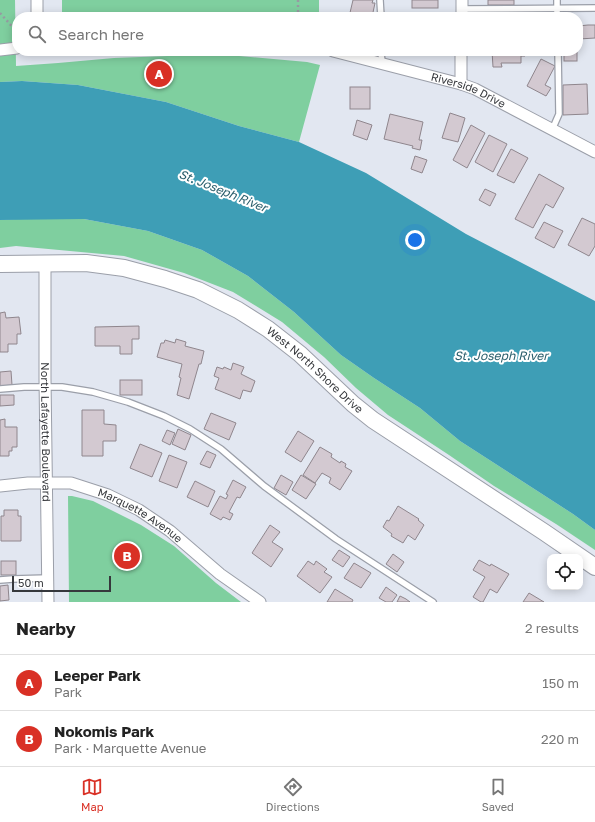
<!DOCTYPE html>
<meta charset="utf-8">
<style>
:root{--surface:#fff;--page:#f6f6f6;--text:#222;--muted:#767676;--line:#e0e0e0;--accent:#d93025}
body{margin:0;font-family:"Golos Text",sans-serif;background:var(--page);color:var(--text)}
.controls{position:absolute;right:12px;bottom:12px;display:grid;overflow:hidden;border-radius:8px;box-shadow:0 2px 10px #0003}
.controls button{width:36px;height:36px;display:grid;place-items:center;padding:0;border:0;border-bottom:1px solid var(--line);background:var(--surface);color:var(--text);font:20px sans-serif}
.scale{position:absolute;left:12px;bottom:10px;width:99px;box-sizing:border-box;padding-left:4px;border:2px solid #36383c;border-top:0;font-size:11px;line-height:14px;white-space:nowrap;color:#36383c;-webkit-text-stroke:3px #fff;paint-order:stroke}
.you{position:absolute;left:415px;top:240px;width:14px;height:14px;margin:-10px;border:3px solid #fff;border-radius:50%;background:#1a73e8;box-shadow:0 0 0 6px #1a73e833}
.badge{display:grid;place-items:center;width:26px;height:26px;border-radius:50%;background:var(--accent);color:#fff;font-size:13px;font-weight:700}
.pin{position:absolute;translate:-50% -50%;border:2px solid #fff;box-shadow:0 1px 4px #0006}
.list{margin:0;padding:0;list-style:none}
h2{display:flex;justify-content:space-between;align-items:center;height:52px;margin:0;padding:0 16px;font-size:17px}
h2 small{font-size:13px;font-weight:400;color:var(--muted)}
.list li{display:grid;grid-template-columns:26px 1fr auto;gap:12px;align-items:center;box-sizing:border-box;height:56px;padding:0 16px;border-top:1px solid var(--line)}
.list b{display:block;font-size:15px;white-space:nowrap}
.list p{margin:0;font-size:13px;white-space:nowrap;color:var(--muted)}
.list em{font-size:13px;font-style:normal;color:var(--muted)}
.icon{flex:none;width:22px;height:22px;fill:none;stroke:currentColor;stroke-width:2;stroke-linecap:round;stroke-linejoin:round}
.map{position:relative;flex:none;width:595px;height:602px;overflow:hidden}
.search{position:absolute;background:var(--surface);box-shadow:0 2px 10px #0003;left:12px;right:12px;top:12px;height:44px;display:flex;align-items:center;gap:10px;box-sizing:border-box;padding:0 14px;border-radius:16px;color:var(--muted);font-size:15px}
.sheet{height:164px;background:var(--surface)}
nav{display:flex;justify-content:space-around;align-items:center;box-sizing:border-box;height:56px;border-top:1px solid var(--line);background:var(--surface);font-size:11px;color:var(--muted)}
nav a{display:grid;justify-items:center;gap:2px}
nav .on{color:var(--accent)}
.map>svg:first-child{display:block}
.green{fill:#7fcf9f}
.water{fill:#3e9eb6}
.building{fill:#d3c9d1;stroke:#8f868d}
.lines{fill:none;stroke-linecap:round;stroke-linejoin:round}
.lane-casing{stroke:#9b9fa9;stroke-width:8}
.street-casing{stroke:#9b9fa9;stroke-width:13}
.secondary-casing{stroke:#9b9fa9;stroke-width:18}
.path{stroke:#979aa2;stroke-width:2.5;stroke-dasharray:2 3;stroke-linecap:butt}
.lane{stroke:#fff;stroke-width:5.5}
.street{stroke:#fff;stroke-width:11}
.secondary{stroke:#fff;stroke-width:16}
.labels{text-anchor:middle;stroke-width:4;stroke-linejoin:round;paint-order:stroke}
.street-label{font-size:11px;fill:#36383c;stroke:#fff}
.water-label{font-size:12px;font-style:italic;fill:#2a5e6c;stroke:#fff}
</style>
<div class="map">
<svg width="595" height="602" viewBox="0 0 595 602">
<rect width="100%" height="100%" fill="#e2e7f1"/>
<!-- green -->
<g class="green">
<path d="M0 0H15L16 66 58 63 114 58 194 55H228L307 62 320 65 299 142 239 126 166 102 78 85 22 81 0 82Z"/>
<rect x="62" y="0" width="257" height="17"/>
<path d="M16 219H84L148 231 202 250 248 276 294 312 341 355 374 378 420 408 460 441 573 514 595 530V550L556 524 494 486 449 455 388 415 356 388 324 357 282 322 233 292 184 273 124 256 16 246 0 248V220Z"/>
<path d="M68 496H72L93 501 141 525 174 546 216 583 241 602H69Z"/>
</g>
<!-- water -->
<path class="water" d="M22 81 78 85 166 102 239 126 299 142 366 173 466 234 595 301V530L573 514 460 441 420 408 374 378 341 355 294 312 248 276 202 250 148 231 84 219 0 220V82Z"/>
<!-- building -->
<g class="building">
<path d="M353 0H373L372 3H375L372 17H349Z"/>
<rect x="412" y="0" width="26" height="8"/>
<rect x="488" y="0" width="26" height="5"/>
<path d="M588 25H595V38L579 39 578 26Z"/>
<path d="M492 51H525V56H521V63H501L502 67H493Z"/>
<rect x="564" y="51" width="13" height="10"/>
<path d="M541 59 555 66 545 85 551 88 546 96 527 86Z"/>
<path d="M587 84 588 114 563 115V85Z"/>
<rect x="350" y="87" width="20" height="22"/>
<path d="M450 113 465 118 458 142 442 138Z"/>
<path d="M390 114 423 122 419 140H422L420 150 412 148 413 146 384 139Z"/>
<path d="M357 120 372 125 367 140 353 135Z"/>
<path d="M471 125 485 133 467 168 453 160Z"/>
<path d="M489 135 507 144 493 172 475 162Z"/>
<path d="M511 149 528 158 514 183 497 175Z"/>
<path d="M415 156 427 160 422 173 411 169Z"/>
<path d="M539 174 564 188 553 208 546 204 533 228 515 219Z"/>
<path d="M485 189 496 194 490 206 479 200Z"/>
<path d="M582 218 595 224V246L589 256 568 245Z"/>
<path d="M544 222 563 231 554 248 535 238Z"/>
<path d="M5 312 6 318 19 317 21 334H17V344H8V352H0V313Z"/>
<path d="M139 326V339H132V354H120V346H95V327Z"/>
<path d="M176 339 186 342 185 346 204 351 201 364H199L189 399 177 395 181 378 179 377 182 364 157 357 161 343H164L165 340 175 343Z"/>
<path d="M233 363 244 367 241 374 255 381 251 392 243 390 240 399 215 389 219 378 214 376 217 367 223 369 224 367 231 370Z"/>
<path d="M11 371 12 385 0 386V372Z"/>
<rect x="120" y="380" width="22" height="15"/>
<path d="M0 395H14V405L0 406Z"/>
<path d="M82 410H104V424L116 425V441H103V456H82Z"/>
<path d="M211 413 236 423 229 440 204 429Z"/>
<path d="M5 419V427H17V447H12V451H9V456H0V420Z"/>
<path d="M178 429 191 435 185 450 172 444Z"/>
<path d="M167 430 175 433 170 445 162 441Z"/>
<path d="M298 431 314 441 301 462 285 452Z"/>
<path d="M140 444 162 453 152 477 130 468Z"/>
<path d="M320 447 332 454 331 457 340 463 341 461 346 464 345 467 352 471 340 490 329 483 331 478 322 473 315 483 303 475Z"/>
<path d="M207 451 216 455 210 468 200 464Z"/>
<path d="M169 455 187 462 177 488 159 481Z"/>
<path d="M281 475 293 482 286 495 274 488Z"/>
<path d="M301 475 316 484 306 499 292 490Z"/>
<path d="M233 480 246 487 240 498 237 497 229 512 233 514 230 520 223 517 221 520 210 514 220 496 226 499 228 495 226 494Z"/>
<path d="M195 481 215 491 208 507 187 497Z"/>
<path d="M398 506 419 519 418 520 424 525 415 540 408 535 403 543 391 536 392 534 383 527 387 520 389 521Z"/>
<path d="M4 510H18V516H21V541H1V516H4Z"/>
<path d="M270 525 280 532 272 542 283 549 271 567 252 553Z"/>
<path d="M339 550 350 557 343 567 332 560Z"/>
<path d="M393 554 404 562 397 572 386 564Z"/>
<path d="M479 560 490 566 491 564 509 574 497 593 490 589 483 602H481L473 597 485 577 473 570Z"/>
<rect x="1" y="561" width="15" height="14"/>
<path d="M308 561 314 565 316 561 327 569 324 572 332 577 320 593 297 576Z"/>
<path d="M354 563 371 573 361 588 344 578Z"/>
<path d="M8 585 9 600 0 601V586Z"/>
<path d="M386 587 397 595 392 602H386L379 598Z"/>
<path d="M335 589 353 600 352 602H327Z"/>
<path d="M529 593 544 602H523Z"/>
<path d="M400 596 406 599 410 602H397Z"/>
</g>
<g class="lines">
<defs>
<g id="lane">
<path d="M380 0 381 17"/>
<path d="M557 0V17"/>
<path d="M462 9 595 8"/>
<path d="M381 51 382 64"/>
<path d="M552 130 559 114 558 51"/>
<path d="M0 389 24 387H62L93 392 128 402 164 416 190 429 221 449 264 486 336 539 433 602"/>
<path d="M0 580 13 579 48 578"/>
</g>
<g id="street">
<path d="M37 0V17"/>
<path d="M462 0V17"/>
<path d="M0 50 17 48"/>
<path id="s1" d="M333 51 461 84 475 89 595 152"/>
<path d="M461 84V51"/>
<path id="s2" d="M45 263V379L48 602"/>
<path id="s3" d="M0 486 28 483H71L108 495 139 510 170 531 220 574 260 602"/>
</g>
<g id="secondary">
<path id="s4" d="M0 264 86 263 124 268 165 279 198 290 238 310 268 329 300 354 353 404 373 420 544 532 595 567"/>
</g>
</defs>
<!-- lane casing -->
<use href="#lane" class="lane-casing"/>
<!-- street casing -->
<use href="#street" class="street-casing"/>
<!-- secondary casing -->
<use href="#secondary" class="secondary-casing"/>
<!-- path -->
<g class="path">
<path d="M298 0V17"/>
<path d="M0 13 17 32"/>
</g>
<!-- lane -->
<use href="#lane" class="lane"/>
<!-- street -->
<use href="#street" class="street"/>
<!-- secondary -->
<use href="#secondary" class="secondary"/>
</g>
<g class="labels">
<!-- street labels -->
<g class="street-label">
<text dy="4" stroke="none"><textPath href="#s1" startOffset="141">Riverside Drive</textPath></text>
<text dy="4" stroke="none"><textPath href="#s4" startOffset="344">West North Shore Drive</textPath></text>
<text dy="4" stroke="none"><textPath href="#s2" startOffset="169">North Lafayette Boulevard</textPath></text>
<text dy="4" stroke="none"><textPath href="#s3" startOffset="148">Marquette Avenue</textPath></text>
</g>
<!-- water labels -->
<g class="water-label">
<text transform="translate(223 191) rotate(22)" y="4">St. Joseph River</text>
<text x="501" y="360">St. Joseph River</text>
</g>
</g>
</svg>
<div class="controls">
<button><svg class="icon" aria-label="locate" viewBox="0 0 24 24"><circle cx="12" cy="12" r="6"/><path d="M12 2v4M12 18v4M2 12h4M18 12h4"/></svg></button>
</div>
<div class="scale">50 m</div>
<div class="you"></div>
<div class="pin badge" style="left:159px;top:74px">A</div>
<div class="pin badge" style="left:127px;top:556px">B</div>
<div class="search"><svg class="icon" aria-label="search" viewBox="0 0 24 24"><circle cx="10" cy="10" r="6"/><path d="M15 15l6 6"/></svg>Search here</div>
</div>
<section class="sheet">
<h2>Nearby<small>2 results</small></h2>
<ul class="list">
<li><span class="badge">A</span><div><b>Leeper Park</b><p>Park</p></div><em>150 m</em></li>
<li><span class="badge">B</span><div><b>Nokomis Park</b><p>Park · Marquette Avenue</p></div><em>220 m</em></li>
</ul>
</section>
<nav>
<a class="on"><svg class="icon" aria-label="map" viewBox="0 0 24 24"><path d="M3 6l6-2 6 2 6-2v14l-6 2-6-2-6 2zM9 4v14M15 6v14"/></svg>Map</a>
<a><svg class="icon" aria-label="directions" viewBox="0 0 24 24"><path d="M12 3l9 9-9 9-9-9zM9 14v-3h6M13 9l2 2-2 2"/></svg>Directions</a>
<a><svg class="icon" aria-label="saved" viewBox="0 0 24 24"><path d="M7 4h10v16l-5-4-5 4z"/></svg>Saved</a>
</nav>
